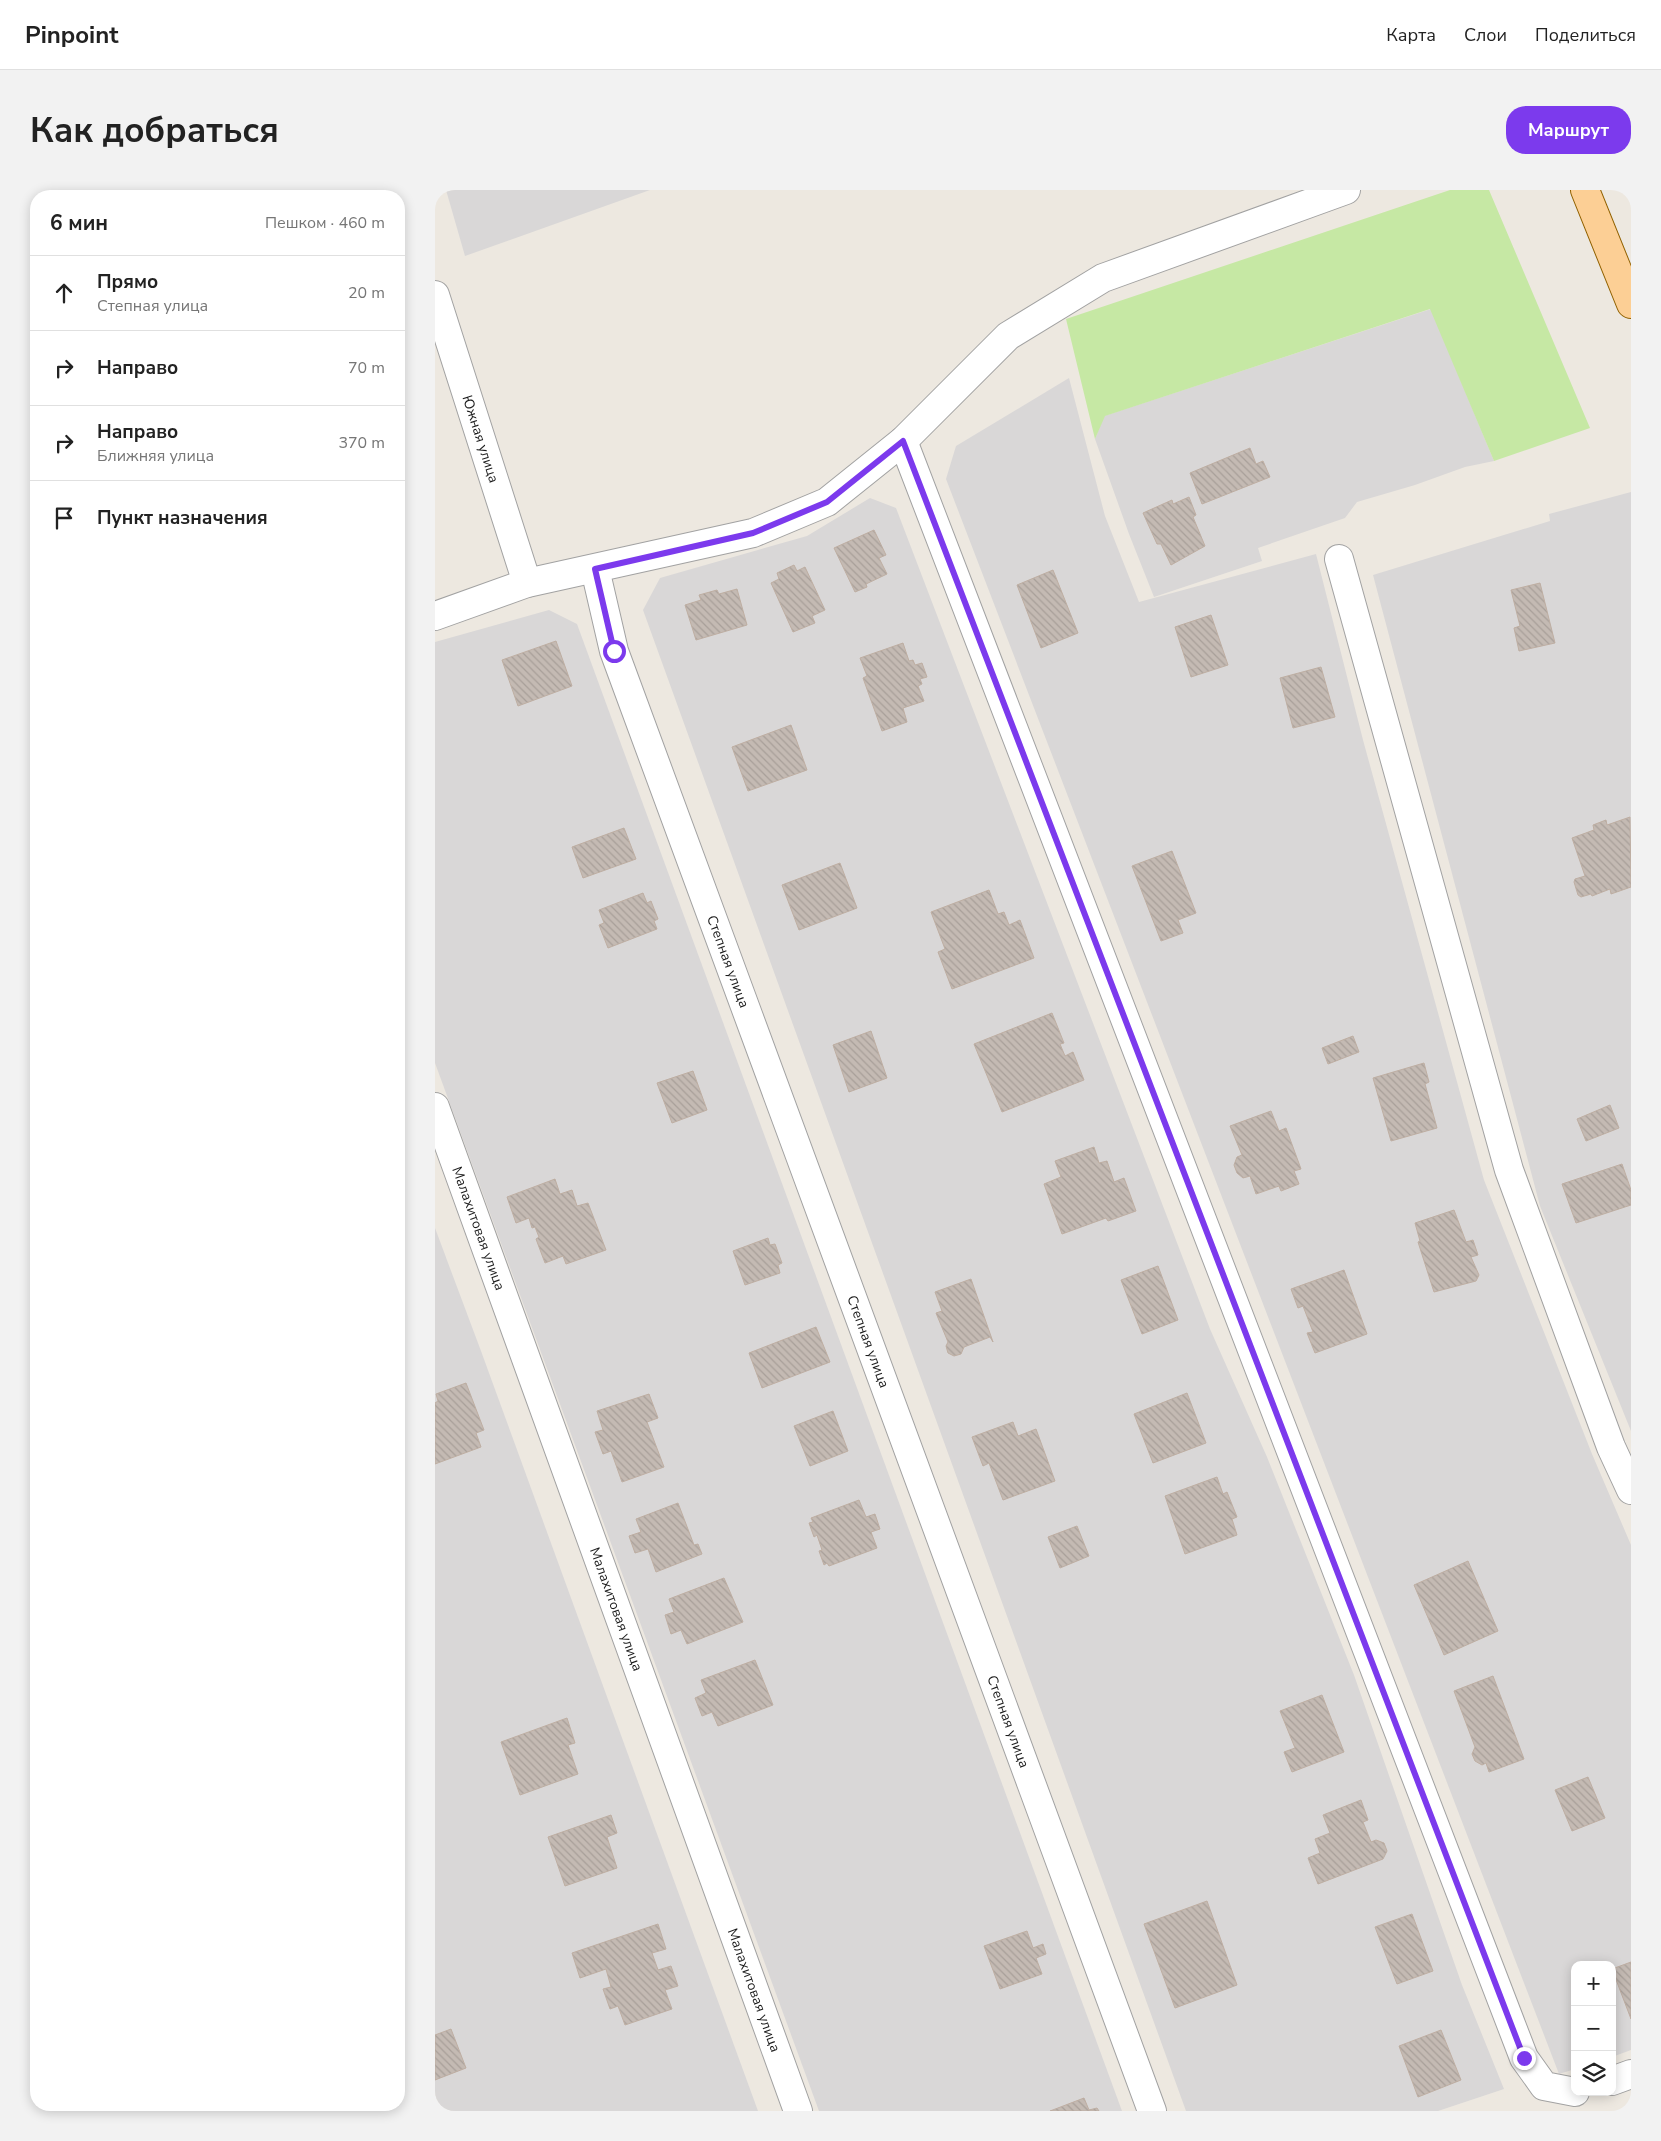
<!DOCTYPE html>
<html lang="ru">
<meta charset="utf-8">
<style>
:root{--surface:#fff;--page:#f2f2f2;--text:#222;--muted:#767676;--line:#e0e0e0;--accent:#7c3aed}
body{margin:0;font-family:"Nunito Sans",sans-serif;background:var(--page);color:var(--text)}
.controls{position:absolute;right:15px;bottom:15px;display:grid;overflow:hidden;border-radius:10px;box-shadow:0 2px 12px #0003}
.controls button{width:45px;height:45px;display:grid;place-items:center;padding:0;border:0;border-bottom:1px solid var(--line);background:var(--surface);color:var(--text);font:25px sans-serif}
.stop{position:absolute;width:15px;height:15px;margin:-11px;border:4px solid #7c3aed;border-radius:50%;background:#fff}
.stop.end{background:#7c3aed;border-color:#fff;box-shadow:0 1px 5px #0008}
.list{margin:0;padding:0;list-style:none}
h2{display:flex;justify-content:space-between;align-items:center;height:65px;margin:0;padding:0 20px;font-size:21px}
h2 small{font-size:16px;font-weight:400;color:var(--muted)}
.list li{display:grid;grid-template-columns:32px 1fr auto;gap:15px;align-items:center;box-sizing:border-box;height:75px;padding:0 20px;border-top:1px solid var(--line)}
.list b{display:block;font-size:19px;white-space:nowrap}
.list p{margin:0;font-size:16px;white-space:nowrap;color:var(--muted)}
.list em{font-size:16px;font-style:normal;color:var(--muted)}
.icon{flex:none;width:28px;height:28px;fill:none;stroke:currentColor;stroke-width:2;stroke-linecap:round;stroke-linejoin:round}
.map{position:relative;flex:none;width:1196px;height:1921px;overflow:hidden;border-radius:20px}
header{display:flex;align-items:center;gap:30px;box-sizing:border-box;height:70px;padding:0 25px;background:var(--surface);border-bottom:1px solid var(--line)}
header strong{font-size:24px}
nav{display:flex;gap:28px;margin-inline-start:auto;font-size:18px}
.intro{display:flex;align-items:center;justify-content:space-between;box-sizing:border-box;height:120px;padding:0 30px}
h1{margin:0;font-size:35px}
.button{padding:12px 22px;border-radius:20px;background:var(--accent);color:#fff;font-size:18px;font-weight:700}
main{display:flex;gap:30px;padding:0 30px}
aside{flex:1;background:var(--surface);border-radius:20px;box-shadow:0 2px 12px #0003}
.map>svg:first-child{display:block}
.residential{fill:#d9d7d7}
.garden{fill:#c6e8a4}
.building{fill:url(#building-back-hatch);stroke:#beaea2}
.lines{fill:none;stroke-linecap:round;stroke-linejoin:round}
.minor-casing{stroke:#a2a2a2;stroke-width:30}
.major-casing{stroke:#916100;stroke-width:30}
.minor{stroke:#fff;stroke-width:28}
.major{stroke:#fccf95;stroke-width:28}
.route{stroke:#7c3aed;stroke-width:6}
.labels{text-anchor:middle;stroke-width:4;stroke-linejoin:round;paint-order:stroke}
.street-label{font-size:14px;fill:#1b1b1b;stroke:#fff}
</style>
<header>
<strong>Pinpoint</strong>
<nav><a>Карта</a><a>Слои</a><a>Поделиться</a></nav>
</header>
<div class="intro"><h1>Как добраться</h1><a class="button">Маршрут</a></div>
<main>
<aside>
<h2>6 мин<small>Пешком · 460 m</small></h2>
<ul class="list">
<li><svg class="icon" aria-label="ahead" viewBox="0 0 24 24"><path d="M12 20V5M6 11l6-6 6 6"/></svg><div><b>Прямо</b><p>Степная улица</p></div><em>20 m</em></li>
<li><svg class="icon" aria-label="right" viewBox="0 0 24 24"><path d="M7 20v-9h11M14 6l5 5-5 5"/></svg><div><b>Направо</b></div><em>70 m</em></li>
<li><svg class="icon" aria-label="right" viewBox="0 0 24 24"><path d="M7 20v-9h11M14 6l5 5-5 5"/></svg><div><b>Направо</b><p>Ближняя улица</p></div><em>370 m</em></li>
<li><svg class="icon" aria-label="arrive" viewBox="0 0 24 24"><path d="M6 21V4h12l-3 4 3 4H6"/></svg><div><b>Пункт назначения</b></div></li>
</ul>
</aside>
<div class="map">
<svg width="1196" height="1921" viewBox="0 0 1196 1921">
<defs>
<pattern id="building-back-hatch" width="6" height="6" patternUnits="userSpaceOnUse" patternTransform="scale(1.25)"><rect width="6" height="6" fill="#c4bab3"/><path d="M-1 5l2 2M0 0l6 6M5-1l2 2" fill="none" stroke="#a89f99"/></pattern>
</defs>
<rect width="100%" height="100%" fill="#ede8e0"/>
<!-- residential -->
<g class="residential">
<path d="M11 0H215L30 66Z"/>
<path d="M996 119 1059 271 1030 277 980 295 922 312 910 328 823 358 827 371 719 407 694 344 660 249 669 226Z"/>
<path d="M634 188 670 326 704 412 881 364 928 550 1049 990 1157 1264 1196 1355V1860L1177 1867V1775H1140V1879L1124 1884 511 289 521 256Z"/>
<path d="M1196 302V1241L1105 1016 938 385 1115 331 1114 324Z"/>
<path d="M435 308 461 318 775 1139 832 1267 919 1485 1027 1795 1069 1899 1003 1921H751L208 420 225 388 372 346Z"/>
<path d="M114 420 142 434 687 1921H384L0 873V452Z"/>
<path d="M0 1038 46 1161 323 1921H0Z"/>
</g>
<!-- garden -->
<path class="garden" d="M1015 0H1054L1155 238 1059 271 995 119 670 226 660 249 631 129Z"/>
<!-- building -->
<g class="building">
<path d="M815 258 821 274 828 271 835 287 767 314 755 283Z"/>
<path d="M754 307 761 325 758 327 770 356 736 375 726 354H722L708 323 737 310 738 314Z"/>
<path d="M439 340 451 365 444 368 452 384 431 394 432 397 420 402 399 358Z"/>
<path d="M359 375 362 381 370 377 390 420 377 426 380 433 358 442 336 393 344 389 342 383Z"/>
<path d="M618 380 643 443 606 458 582 395Z"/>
<path d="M1105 393 1120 453 1084 461 1079 438 1085 436 1076 400Z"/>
<path d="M302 399 312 435 261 450 250 415 266 410 264 405 282 400 284 404Z"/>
<path d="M776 425 793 475 756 487 740 437Z"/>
<path d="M121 451 137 496 83 516 67 470Z"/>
<path d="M468 453 474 471 478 470 480 475 487 473 492 487 485 489 487 494 483 496 489 511 468 518 472 532 447 541 428 488 432 486 425 468Z"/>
<path d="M886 477 900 527 858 538 845 488Z"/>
<path d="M356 535 372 580 313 601 297 557Z"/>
<path d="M1195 627 1196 697 1176 704 1175 699 1157 706 1156 704 1146 707 1143 705 1139 692 1140 689 1150 686 1137 648 1159 640 1158 635 1171 630 1172 635Z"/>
<path d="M189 638 201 669 148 688 137 657Z"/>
<path d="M737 661 761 723 743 730 748 743 726 751 697 676Z"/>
<path d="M405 673 422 718 364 740 347 695Z"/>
<path d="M554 700 563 724 569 722 574 735 585 730 599 768 517 799 503 762 510 759 496 722Z"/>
<path d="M208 703 212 713 216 711 223 729 219 731 222 739 173 758 164 735 169 733 164 720Z"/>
<path d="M617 823 629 853 625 854 630 866 638 862 649 890 567 922 539 854Z"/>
<path d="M436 841 452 888 414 902 398 855Z"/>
<path d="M918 846 924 862 893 874 887 858Z"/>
<path d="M989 873 994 892 990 894 1002 938 956 951 938 888Z"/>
<path d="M258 881 272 920 237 933 222 893Z"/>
<path d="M1175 915 1184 938 1151 951 1142 929Z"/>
<path d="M836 921 844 941 851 938 866 979 859 981 864 994 846 1001 844 996 821 1004 815 986 808 988 802 983 799 975 802 967 807 965 795 936Z"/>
<path d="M659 957 664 973 672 971 679 992 689 988 701 1021 673 1031 671 1028 627 1044 609 994 626 987 620 971Z"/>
<path d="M1187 974 1196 1000V1015L1141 1033 1127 994Z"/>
<path d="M120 989 125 1004 137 1000 142 1016 153 1013 171 1060 131 1074 128 1066 110 1073 101 1049 104 1047 100 1037 97 1038 94 1028 81 1033 72 1007Z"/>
<path d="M1019 1020 1031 1052 1038 1050 1043 1065 1036 1067 1044 1085 1041 1091 999 1102 983 1052 985 1051 980 1033Z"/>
<path d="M333 1048 335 1055 340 1054 347 1073 343 1075 345 1083 310 1095 298 1061Z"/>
<path d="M723 1076 743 1130 707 1144 686 1090Z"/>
<path d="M909 1080 932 1144 880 1163 872 1143 878 1142 868 1116 863 1118 856 1099Z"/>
<path d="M536 1089 558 1152 555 1147 529 1157 526 1164 519 1166 513 1163 511 1156 513 1152 501 1123 507 1121 500 1102Z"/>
<path d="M381 1137 395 1172 327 1198 314 1163Z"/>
<path d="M31 1193 49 1240 41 1243 46 1257 0 1274V1213L3 1211 1 1204Z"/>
<path d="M752 1203 771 1253 718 1273 699 1224Z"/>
<path d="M214 1204 223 1228 212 1232 229 1277 187 1292 176 1261 168 1264 160 1242 168 1240 162 1221Z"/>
<path d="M398 1221 413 1261 375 1276 359 1236Z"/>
<path d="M578 1232 583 1246 601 1239 620 1291 568 1310 554 1273 548 1276 537 1247Z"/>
<path d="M782 1287 788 1304 792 1302 802 1327 797 1329 802 1345 750 1364 730 1306Z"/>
<path d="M424 1310 431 1327 440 1324 445 1339 436 1342 442 1358 394 1376 392 1373 389 1375 384 1361 387 1360 382 1345 379 1347 374 1333 378 1332 376 1328Z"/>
<path d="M243 1313 259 1355 263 1354 267 1364 221 1382 213 1359 200 1363 194 1346 206 1342 201 1329Z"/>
<path d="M642 1336 654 1366 625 1378 613 1347Z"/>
<path d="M1033 1371 1063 1441 1009 1465 979 1395Z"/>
<path d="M289 1388 308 1432 252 1454 246 1440 236 1444 230 1425 239 1422 234 1409Z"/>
<path d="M320 1470 338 1515 283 1536 277 1522 267 1526 260 1508 271 1503 266 1490Z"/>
<path d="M1058 1486 1089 1569 1054 1582 1051 1573 1047 1575 1040 1571 1037 1564 1040 1557 1019 1501Z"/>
<path d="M887 1505 909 1562 857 1582 849 1562 860 1558 845 1521Z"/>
<path d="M132 1528 140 1553 133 1555 143 1584 85 1605 66 1552Z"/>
<path d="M1153 1587 1170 1628 1137 1641 1120 1600Z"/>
<path d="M926 1610 933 1630 928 1632 936 1652 941 1650 949 1653 952 1661 948 1669 883 1694 873 1668 885 1663 880 1649 895 1643 888 1625Z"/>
<path d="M176 1625 182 1643 172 1647 182 1678 130 1696 113 1647Z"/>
<path d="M772 1711 802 1795 740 1818 709 1734Z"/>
<path d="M977 1724 998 1781 962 1794 940 1737Z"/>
<path d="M223 1734 231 1759 217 1763 223 1780 236 1776 243 1796 230 1800 237 1819 190 1835 183 1816 175 1819 168 1799 176 1797 171 1779 145 1788 137 1763Z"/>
<path d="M592 1741 598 1758 608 1754 611 1764 601 1768 607 1784 565 1799 549 1756Z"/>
<path d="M1196 1772V1829L1177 1779Z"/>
<path d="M16 1839 31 1878 0 1890V1845Z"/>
<path d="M1006 1840 1026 1890 983 1907 964 1856Z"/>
<path d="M649 1908 654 1920 662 1918 664 1921H615Z"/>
</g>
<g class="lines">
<defs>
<g id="minor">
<path id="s1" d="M0 105 92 393"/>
<path d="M468 251 1089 1868 1109 1896 1140 1902"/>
<path d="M904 369 1074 980 1176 1257 1196 1300"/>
<path id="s2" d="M160 379 179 461 717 1921"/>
<path d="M0 426 92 393 318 343 392 312 468 251 573 146 668 88 911 0"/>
<path id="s3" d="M0 917 363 1921"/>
<path d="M1177 1891 1196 1884"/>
</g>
<path id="major" d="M1150 0 1196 114"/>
</defs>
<!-- minor casing -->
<use href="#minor" class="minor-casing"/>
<!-- major casing -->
<use href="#major" class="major-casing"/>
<!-- minor -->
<use href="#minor" class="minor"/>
<!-- major -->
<use href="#major" class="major"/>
</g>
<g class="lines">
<!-- route -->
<path class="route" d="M179 461 160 379 318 343 392 312 468 251 1089 1868"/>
</g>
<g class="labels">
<!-- street labels -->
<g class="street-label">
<text dy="5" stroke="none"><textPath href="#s1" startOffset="151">Южная улица</textPath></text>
<text dy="5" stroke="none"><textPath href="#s2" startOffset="415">Степная улица</textPath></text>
<text dy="5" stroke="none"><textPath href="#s3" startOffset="129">Малахитовая улица</textPath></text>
<text dy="5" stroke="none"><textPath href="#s2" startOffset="820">Степная улица</textPath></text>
<text dy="5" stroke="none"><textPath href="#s3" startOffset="534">Малахитовая улица</textPath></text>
<text dy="5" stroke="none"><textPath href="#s2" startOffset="1225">Степная улица</textPath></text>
<text dy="5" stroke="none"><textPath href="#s3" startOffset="939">Малахитовая улица</textPath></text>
</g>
</g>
</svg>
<div class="controls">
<button>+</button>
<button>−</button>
<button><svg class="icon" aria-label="layers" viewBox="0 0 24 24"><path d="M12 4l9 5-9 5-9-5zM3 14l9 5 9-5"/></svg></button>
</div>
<div class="stop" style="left:179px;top:461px"></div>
<div class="stop end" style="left:1089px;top:1868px"></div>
</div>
</main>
